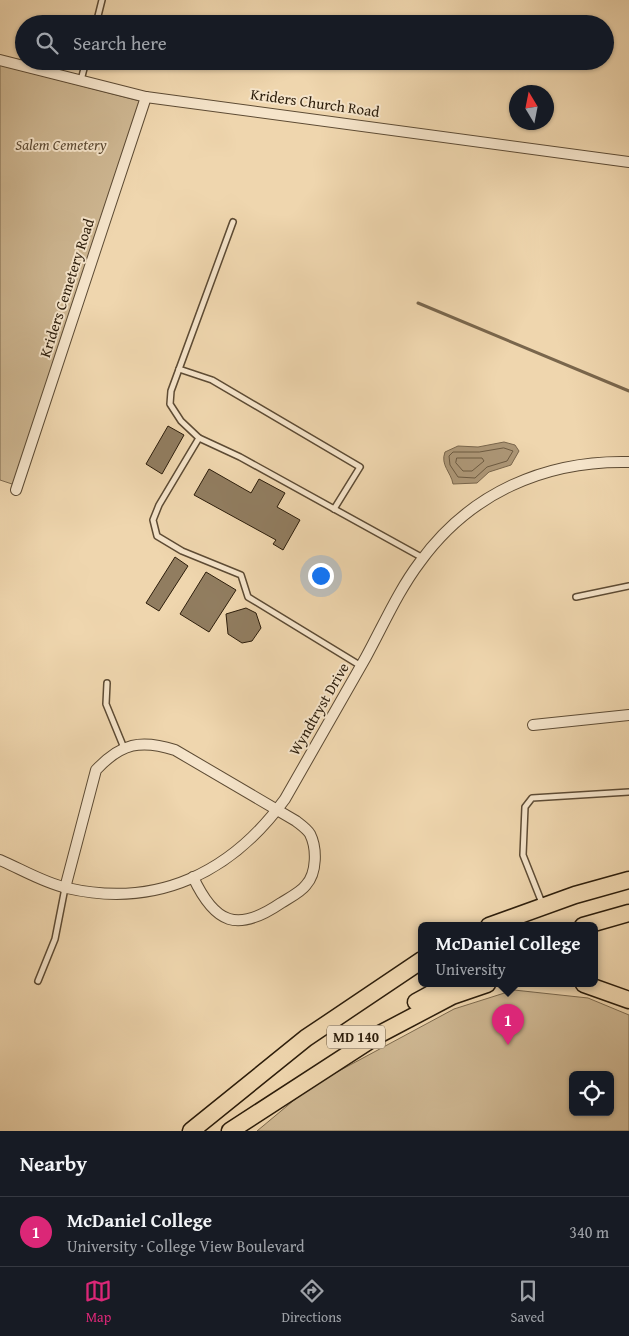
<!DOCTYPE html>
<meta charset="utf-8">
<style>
:root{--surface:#171b24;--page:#242831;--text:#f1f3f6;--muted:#9ea1a6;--line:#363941;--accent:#db2777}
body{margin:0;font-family:"Gentium Book Plus",serif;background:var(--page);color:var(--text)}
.controls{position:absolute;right:15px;bottom:15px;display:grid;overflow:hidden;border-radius:8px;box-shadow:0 1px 4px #0004}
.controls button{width:45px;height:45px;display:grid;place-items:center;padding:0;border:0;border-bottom:1px solid var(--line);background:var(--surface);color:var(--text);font:25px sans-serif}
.compass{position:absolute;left:509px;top:85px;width:45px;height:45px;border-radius:50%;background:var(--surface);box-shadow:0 1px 4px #0004;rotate:350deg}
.you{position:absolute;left:320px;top:575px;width:18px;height:18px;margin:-12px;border:4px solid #fff;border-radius:50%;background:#1a73e8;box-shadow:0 0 0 8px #1a73e833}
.badge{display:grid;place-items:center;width:32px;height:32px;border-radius:50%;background:var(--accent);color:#fff;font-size:16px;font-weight:700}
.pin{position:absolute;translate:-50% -41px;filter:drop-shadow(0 1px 2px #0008)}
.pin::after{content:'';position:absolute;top:26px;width:18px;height:15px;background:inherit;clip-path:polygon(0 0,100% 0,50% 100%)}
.popup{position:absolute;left:418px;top:922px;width:180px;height:65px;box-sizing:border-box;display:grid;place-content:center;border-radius:8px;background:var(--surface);filter:drop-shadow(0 1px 4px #0005);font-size:16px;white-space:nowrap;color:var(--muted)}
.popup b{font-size:19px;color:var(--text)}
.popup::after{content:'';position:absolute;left:50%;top:100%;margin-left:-10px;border:10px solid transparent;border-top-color:var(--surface)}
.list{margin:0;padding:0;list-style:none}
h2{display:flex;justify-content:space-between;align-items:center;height:65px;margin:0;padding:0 20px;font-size:21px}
h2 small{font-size:16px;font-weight:400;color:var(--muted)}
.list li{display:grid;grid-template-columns:32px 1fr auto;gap:15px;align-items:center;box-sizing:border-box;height:70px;padding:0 20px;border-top:1px solid var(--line)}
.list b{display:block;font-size:19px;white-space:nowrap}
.list p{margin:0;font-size:16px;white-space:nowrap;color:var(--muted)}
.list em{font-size:16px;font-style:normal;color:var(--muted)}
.icon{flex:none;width:28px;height:28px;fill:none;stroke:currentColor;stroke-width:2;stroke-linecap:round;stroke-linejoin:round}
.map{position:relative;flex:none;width:629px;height:1131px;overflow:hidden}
.search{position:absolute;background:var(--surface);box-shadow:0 1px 4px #0004;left:15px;right:15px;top:15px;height:55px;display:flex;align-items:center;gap:12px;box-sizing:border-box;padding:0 18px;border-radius:28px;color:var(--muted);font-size:19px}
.sheet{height:135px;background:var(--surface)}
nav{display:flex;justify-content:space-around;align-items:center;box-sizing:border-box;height:70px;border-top:1px solid var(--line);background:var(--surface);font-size:14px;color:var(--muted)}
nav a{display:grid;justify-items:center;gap:2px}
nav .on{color:var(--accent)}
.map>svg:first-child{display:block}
.green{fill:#ceb792;stroke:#7d6a4e;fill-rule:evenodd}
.water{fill:#ad9777;stroke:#79664c}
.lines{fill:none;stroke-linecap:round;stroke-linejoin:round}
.shore{stroke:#6c5a41;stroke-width:1}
.stream{stroke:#79664c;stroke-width:3}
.building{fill:#917d60;stroke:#2c1d0b}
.service-casing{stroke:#5d4b34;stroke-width:8}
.minor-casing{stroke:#5d4b34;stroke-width:12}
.trunk-casing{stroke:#2c1d0b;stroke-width:19}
.service{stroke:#f5e4ca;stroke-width:5}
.minor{stroke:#f5e4ca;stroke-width:10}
.trunk{stroke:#efd6ae;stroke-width:16}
.labels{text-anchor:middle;stroke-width:4;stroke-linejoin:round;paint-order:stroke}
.shield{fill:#f5e4ca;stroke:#685944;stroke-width:1}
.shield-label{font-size:14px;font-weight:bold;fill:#2c1d0b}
.street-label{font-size:15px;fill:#2c1d0b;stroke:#f5e4ca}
.park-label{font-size:15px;font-style:italic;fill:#5d4b34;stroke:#f5e4ca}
</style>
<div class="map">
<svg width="629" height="1131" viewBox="0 0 629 1131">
<rect width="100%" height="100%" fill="#efd6ae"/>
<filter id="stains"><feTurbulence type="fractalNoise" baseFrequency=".004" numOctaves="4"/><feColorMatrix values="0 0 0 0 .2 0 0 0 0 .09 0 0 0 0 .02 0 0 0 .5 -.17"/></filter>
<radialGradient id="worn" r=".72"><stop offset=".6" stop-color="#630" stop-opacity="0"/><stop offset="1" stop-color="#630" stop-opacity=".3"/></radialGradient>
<!-- green -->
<g class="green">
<path d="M0 65 140 101 15 485 0 480Z"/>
<path d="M514 990 588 998 629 1015V1131H257L311 1086 454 1009ZM573 1075H610V1112H573Z"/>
</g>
<!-- water -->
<path class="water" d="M504 442 515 445 519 451 511 465 489 472 477 483 453 484C451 472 440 465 445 452L458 446 478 447Z"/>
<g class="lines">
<!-- shore -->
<g class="shore">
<path d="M504 448 513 451 507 461 487 467 475 478 458 477 450 465 449 456 453 452H479Z"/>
<path d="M457 458H482L484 461 472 471H463L456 463Z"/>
</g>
<!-- stream -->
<path class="stream" d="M418 303 629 391"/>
</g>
<!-- building -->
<g class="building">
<path d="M168 426 184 435 162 474 146 464Z"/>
<path d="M209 469 251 493 259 479 285 493 277 507 300 520 283 550 273 544 276 540 194 495Z"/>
<path d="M175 557 188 566 159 611 146 603Z"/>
<path d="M206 572 236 590 209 632 180 614Z"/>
<path d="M246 608 256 613 261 628 252 641 242 643 228 634 226 614Z"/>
</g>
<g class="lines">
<defs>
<g id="service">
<path d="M96 24 102 0"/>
<path d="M81 80 86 61"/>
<path d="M179 369 212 380 360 467 334 509"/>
<path d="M199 438 181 421 170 404 171 391 233 222"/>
<path d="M576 597 629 586"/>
<path d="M361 666 248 597 241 575 182 551 157 536 153 520 159 505 199 438 240 457 423 558"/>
<path d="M107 683 106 704 124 748"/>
<path d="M542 903 523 855 525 807 532 798 629 792"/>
<path d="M38 981 55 939 65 888"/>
</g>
<g id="minor">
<path d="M0 60 146 97 629 162"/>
<path d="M16 490 146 97"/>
<path d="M533 725 629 715"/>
<path d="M0 860C21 869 44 883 67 888 158 909 232 872 285 799 312 752 339 705 366 657 383 626 398 591 420 562 470 493 545 460 629 462"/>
<path d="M65 888 96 770C121 743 141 739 175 750L296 821C301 825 307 829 310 834 317 848 317 873 306 885 301 892 289 898 281 903 237 933 215 924 193 877"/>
</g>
<g id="trunk">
<path d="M489 926 575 895 629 880"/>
<path d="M583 926 629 913"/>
<path d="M584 984 629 1000"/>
<path d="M416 1002 449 984"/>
<path d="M191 1131 306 1038 422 960"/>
<path d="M230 1131 378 1035 452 996 487 984"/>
</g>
</defs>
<!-- service casing -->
<use href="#service" class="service-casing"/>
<!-- minor casing -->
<use href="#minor" class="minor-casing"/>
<!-- trunk casing -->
<use href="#trunk" class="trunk-casing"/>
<!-- service -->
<use href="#service" class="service"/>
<!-- minor -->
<use href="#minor" class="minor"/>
<!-- trunk -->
<use href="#trunk" class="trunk"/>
</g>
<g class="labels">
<!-- shield labels -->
<rect class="shield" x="327" y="1025.5" width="58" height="23" rx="4"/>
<g class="shield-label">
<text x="356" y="1042">MD 140</text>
</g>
<!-- street labels -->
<g class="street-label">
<text transform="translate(315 103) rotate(8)" y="5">Kriders Church Road</text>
<text transform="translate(67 288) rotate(-72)" y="5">Kriders Cemetery Road</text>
<text transform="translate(319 709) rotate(-60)" y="5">Wyndtryst Drive</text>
</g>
<!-- park labels -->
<g class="park-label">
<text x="61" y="150">Salem Cemetery</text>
</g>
</g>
<rect width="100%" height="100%" filter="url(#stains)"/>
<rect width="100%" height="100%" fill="url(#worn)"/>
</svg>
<div class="controls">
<button><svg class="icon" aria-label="locate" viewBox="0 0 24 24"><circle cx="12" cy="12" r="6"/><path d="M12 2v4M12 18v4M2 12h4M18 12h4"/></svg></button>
</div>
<svg class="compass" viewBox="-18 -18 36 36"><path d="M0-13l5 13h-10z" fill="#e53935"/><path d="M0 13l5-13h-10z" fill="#9ea1a6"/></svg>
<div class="you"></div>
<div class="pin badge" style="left:508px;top:1045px">1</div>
<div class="popup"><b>McDaniel College</b>University</div>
<div class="search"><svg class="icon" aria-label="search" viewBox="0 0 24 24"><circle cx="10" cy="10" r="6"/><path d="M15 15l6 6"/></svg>Search here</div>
</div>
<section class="sheet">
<h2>Nearby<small></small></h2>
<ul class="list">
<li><span class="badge">1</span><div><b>McDaniel College</b><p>University · College View Boulevard</p></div><em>340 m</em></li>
</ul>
</section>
<nav>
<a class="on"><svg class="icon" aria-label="map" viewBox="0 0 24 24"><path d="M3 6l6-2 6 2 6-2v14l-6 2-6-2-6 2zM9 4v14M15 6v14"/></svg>Map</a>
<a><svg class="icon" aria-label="directions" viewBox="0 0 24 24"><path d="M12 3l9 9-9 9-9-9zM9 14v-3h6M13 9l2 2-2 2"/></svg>Directions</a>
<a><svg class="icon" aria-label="saved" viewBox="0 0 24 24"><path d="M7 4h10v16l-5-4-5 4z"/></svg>Saved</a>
</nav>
